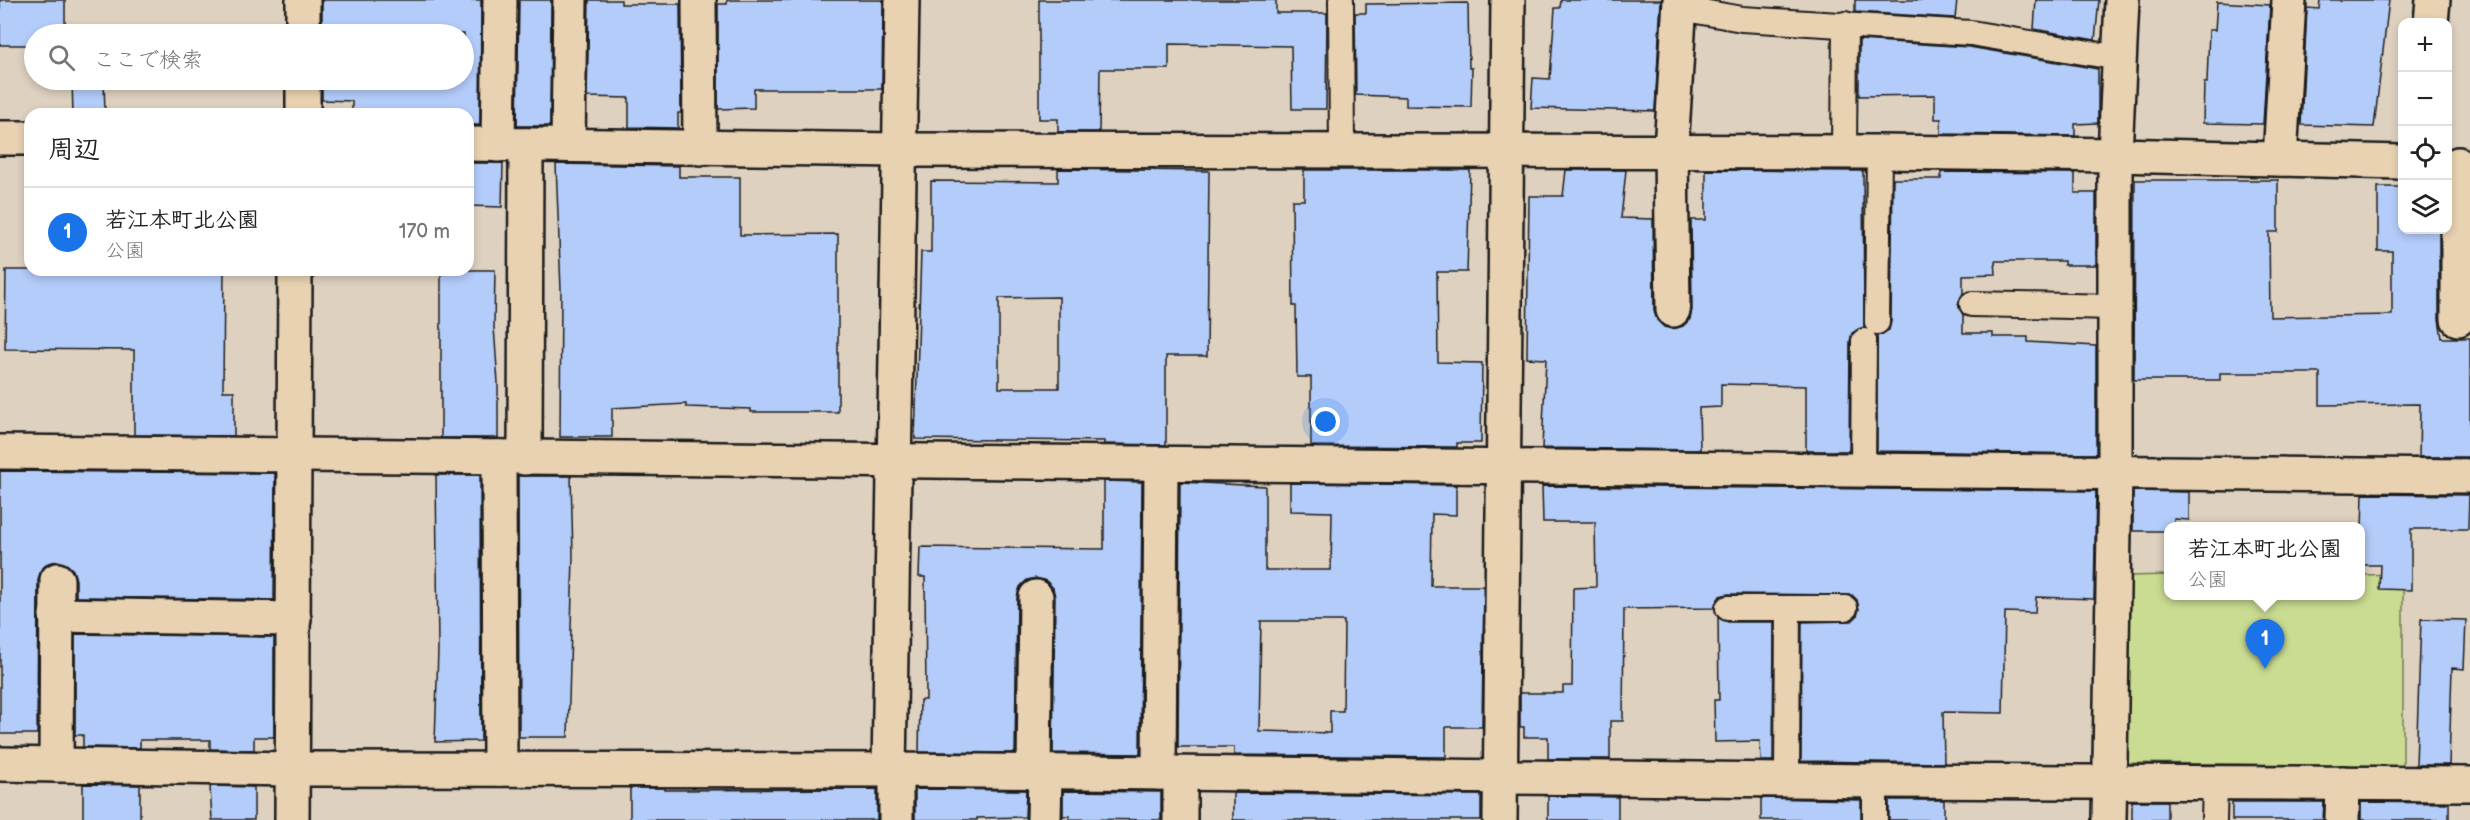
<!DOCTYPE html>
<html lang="ja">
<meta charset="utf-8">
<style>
:root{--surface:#fff;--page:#f6f6f6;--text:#222;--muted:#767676;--line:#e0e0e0;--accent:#1a73e8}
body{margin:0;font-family:"Balsamiq Sans","Klee One",sans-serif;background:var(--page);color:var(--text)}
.controls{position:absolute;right:18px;top:18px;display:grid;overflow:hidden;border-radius:12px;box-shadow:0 3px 9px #0003}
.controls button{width:54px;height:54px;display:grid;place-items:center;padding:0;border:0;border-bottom:2px solid var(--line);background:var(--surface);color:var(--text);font:30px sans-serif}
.you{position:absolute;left:1326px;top:422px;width:21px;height:21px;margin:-15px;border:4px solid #fff;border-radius:50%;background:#1a73e8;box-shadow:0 0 0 9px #1a73e833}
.badge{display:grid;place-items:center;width:39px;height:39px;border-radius:50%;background:var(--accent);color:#fff;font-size:20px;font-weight:700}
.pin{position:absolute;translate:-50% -50px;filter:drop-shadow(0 2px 3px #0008)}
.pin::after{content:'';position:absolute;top:32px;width:21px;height:18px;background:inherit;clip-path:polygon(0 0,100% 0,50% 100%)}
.popup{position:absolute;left:2164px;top:522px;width:201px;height:78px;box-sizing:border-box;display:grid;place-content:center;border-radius:12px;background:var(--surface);filter:drop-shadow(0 2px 4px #0005);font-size:20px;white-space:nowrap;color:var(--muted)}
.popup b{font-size:22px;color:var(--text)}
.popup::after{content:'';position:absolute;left:50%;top:100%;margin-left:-12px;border:12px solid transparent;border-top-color:var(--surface)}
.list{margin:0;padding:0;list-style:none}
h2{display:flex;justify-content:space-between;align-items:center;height:78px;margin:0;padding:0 24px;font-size:26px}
h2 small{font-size:20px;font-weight:400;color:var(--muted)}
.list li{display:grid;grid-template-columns:39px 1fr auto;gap:18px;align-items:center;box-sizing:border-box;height:90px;padding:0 24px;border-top:2px solid var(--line)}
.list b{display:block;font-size:22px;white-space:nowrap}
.list p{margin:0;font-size:20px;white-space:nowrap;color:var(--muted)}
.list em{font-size:20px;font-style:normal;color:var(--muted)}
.icon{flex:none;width:33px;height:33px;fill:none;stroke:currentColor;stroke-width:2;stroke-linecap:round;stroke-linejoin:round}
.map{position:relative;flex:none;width:2470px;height:820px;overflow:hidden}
.search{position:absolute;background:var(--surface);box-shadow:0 3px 9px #0003;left:24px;top:24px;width:450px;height:66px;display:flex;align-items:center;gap:15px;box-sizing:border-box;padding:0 21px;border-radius:33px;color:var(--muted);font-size:22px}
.panel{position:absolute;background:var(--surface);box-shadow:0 3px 9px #0003;left:24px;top:108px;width:450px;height:168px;border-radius:18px}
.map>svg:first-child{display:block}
.green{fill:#cadc91;stroke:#737c56;stroke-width:1.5}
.building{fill:#b4ccfa;stroke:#1c1c1c;stroke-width:1.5;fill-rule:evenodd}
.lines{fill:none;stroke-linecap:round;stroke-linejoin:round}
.service-casing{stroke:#1c1c1c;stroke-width:28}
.minor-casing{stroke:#1c1c1c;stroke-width:38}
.service{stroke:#e9d2b2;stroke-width:24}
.minor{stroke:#e9d2b2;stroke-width:33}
</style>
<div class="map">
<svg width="2470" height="820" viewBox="0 0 2470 820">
<rect width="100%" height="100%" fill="#ded1c0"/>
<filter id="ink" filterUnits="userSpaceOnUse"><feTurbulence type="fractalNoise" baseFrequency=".0167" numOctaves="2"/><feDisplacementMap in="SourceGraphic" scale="12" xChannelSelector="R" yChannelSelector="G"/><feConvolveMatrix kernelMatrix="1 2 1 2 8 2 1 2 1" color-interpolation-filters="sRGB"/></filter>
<g filter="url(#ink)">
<!-- green -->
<path class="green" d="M2403 574V766L2127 763V576L2169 575V596H2361V575Z"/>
<!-- building -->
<g class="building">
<path d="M0 0H65V34H34V45H0Z"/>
<path d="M322 0H481L480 125H468V114H352V101L322 100V80H464V34H322Z"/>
<path d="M519 0H551L550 126H517Z"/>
<path d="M589 0H621V4H680L681 113H678V128L629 127V98L587 97Z"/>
<path d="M727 0H883L882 89H754V108L718 109V4H727Z"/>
<path d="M1039 0H1276V13H1327L1326 109H1292L1291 46 1169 44V69H1100L1099 132H1058V119H1039Z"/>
<path d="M1561 0H1661L1655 111 1531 108 1533 78 1550 79 1555 8H1560Z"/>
<path d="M1855 0H1957L1955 18 1855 12Z"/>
<path d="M2036 0H2099L2095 40 2034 29Z"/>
<path d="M2320 0H2389L2374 127 2301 125 2307 8 2319 9Z"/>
<path d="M2217 2 2270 5 2263 124 2203 123 2204 83H2207L2209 30H2215Z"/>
<path d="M1468 3 1469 68H1472L1471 107 1406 106V97L1356 95 1355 13H1366V4Z"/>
<path d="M1859 40 1969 47 2098 69V123L2075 124V136L1941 134V119H1935V95L1859 96Z"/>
<path d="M72 80H104L105 114H73Z"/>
<path d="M468 163H503L502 207 468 206Z"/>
<path d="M556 164 679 166V177H740V235L838 234V412H751V409L686 407V404L612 408V437H560L561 290Z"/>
<path d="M1058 169 1209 171 1207 356H1166V445L1104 444V441L915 439 921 252H931V181L1058 182ZM1059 297V388H999V298Z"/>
<path d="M1304 170H1470L1467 272H1437L1438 362 1482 363 1481 443H1457V447L1311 446V377H1297L1296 306H1293L1292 200H1304Z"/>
<path d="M1566 170H1626L1621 218 1653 219 1654 311 1657 320 1664 327 1673 329 1683 326 1690 319 1692 310 1691 220H1706V170L1863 171 1864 327 1852 333 1850 341 1849 451H1806V386L1721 384V407L1699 408 1700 450 1542 448 1546 359 1527 358 1529 196H1563Z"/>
<path d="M1941 172 2075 173V193H2096V265H2064V261H1995L1996 274 1963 275V293L1958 304 1963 315V333H1993V337H2028V342L2096 346V454L1877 451V336L1889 330 1891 322 1893 179H1941Z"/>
<path d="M2135 180H2278V232H2269L2270 317 2392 315V251H2378V187H2403V230H2439V319L2442 338H2470V457H2419L2420 404 2320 405V373H2220V380H2134Z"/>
<path d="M6 270H224L223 391H234V436L134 435V350L5 349Z"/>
<path d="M441 270H495L494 327 498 383V438H441Z"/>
<path d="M0 471 275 473 274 600 76 597V580L73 570 66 564 58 561 48 563 41 570 38 580 37 734H0Z"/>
<path d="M436 475H480L481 741 435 742 438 650Z"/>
<path d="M518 476H571L573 556 568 737H519Z"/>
<path d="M1104 481 1142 482 1140 754 1053 753 1055 597 1053 588 1046 581 1036 578 1027 580 1020 587 1017 597 1015 753 919 752 920 700H926L925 577H919L920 547 1104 549Z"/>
<path d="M1180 482 1265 486V570H1331L1332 512 1290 511V483L1456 485V515L1432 514 1431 586H1484L1482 727H1446V757L1234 755V747H1178ZM1261 621H1344L1343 711H1330V733L1259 731Z"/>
<path d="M1542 486 2096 491 2094 599 2036 597 2035 613 2005 612 2003 713 1943 712 1944 763 1801 761 1802 622 1852 621 1857 616 1859 609 1857 600 1852 595 1728 594 1720 596 1714 608 1624 609 1623 721H1610V759H1548V737H1524V727H1520V693H1563V686H1572L1573 588 1596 587 1595 522H1543Z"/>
<path d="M2133 491 2189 492V520L2174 519V526H2169V531H2133Z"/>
<path d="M2363 494 2469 495 2468 529H2411V590L2379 589 2380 565H2361Z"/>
<path d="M1718 617 1728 622H1774L1773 761H1761L1760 741 1715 742 1714 700H1719Z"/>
<path d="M2421 619 2466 620 2464 669 2452 668 2449 765H2416Z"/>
<path d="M75 634 274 637V737H254V750L210 749V740H140V748L83 747V735H75Z"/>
<path d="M83 784 140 785V820H83Z"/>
<path d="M210 786 254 787V820H212Z"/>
<path d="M630 788H665V790L877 789V820H630Z"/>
<path d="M915 789 1026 790 1025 817 977 818V820H915Z"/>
<path d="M1063 791 1161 792V820L1069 819V816H1063Z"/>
<path d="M1233 793 1481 795V820H1233Z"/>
<path d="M1548 796 1618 797V820H1548Z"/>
<path d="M1761 798 1861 800V820H1761Z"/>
<rect x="1889" y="800" width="55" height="20"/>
<rect x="2132" y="801" width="35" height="19"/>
<path d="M2232 802H2324L2323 820H2232Z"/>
<path d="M2361 802 2449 803V820H2361Z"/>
</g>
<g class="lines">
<defs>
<g id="service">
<path d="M1341 0 1342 152"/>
<path d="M1680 8 1742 19 1971 33 2119 58"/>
<path d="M1844 152 1845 24"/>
<path d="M1972 304 2115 307"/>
<path d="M1877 322 1879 152"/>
<path d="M1863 470 1864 341"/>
<path d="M1728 608H1845"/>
<path d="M1787 779 1788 608"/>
<path d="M1875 820V781"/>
<path d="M2214 820 2215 783"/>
</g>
<g id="minor">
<path d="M699 0 700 148"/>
<path d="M2431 22 2433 0"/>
<path d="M303 34V0"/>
<path d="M303 114V80"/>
<path d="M0 138H30"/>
<path d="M468 144 900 150 1879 152 2115 155 2402 162"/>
<path d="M498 145 500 0"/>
<path d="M568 145 570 0"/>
<path d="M2280 159 2289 0"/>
<path d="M2458 164V319"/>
<path d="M1673 310 1671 150 1680 0"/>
<path d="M0 452 2470 476"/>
<path d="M499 457 500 769"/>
<path d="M525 458 526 145"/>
<path d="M56 615 294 619"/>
<path d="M0 764 293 769 896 770 1875 781 2470 784"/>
<path d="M56 765 57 580"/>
<path d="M889 770 902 0"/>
<path d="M1034 772 1036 597"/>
<path d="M1159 773 1161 464"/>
<path d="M292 820 295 270"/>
<path d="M896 820V770"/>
<path d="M1044 820 1045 772"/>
<path d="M1180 820V774"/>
<path d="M1500 820 1508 0"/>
<path d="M2109 820 2115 472V155L2122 0"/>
<path d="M2342 820 2343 783"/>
</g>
</defs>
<!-- service casing -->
<use href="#service" class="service-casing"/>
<!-- minor casing -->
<use href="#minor" class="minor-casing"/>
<!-- service -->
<use href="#service" class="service"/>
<!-- minor -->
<use href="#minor" class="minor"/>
</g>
</g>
</svg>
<div class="controls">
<button>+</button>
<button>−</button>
<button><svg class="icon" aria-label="locate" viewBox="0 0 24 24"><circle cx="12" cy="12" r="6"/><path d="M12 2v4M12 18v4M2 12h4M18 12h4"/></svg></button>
<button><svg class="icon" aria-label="layers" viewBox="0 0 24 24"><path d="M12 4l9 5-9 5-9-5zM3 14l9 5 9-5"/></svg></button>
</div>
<div class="you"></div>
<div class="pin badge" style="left:2265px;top:669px">1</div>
<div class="popup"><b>若江本町北公園</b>公園</div>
<div class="search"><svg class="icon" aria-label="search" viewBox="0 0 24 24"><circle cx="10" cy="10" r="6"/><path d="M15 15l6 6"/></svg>ここで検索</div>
<section class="panel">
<h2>周辺<small></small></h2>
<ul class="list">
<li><span class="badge">1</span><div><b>若江本町北公園</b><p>公園</p></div><em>170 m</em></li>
</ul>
</section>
</div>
